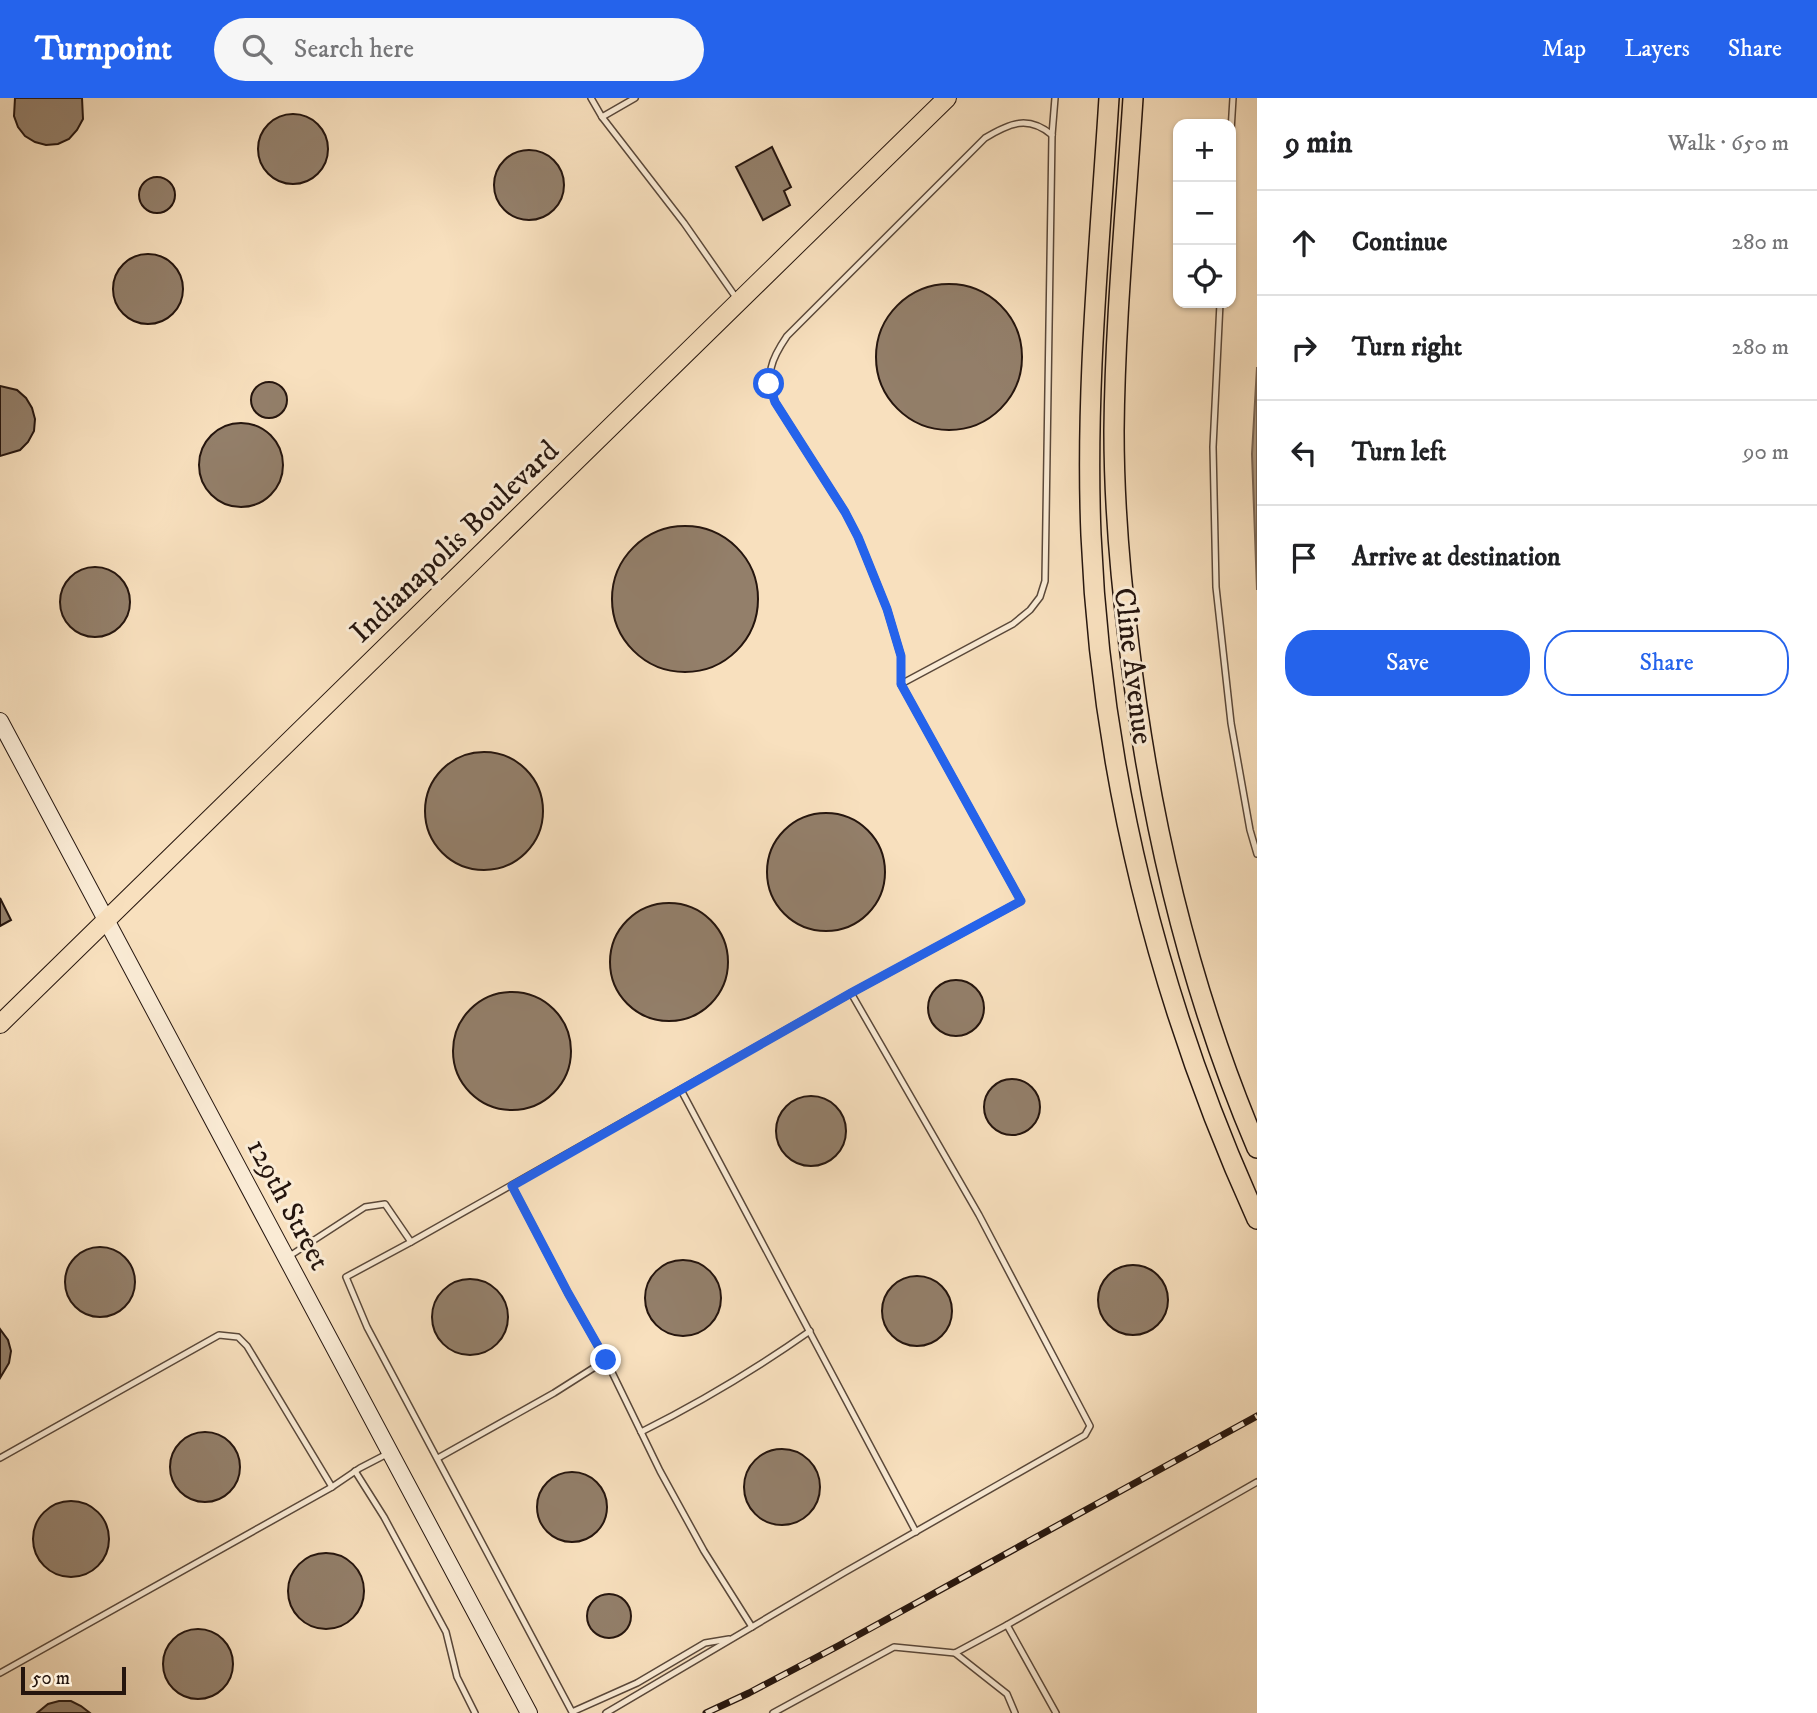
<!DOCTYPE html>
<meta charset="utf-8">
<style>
:root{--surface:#fff;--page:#f6f6f6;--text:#202124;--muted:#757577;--line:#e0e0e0;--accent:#2563eb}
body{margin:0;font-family:"IM FELL DW Pica",serif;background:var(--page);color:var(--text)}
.controls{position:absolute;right:21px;top:21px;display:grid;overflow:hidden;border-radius:14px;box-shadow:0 2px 5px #0004}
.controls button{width:63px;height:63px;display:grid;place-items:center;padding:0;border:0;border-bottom:2px solid var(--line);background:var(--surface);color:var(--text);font:35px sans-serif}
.scale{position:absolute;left:21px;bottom:18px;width:105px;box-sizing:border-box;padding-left:7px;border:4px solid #25150e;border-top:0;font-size:19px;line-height:24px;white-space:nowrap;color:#25150e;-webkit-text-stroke:5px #faebd5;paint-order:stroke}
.stop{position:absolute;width:21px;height:21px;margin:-16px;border:5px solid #2563eb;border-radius:50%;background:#fff}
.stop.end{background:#2563eb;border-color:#fff;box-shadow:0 2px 7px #0008}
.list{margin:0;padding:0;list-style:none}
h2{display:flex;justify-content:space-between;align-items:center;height:91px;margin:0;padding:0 28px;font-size:30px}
h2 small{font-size:23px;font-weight:400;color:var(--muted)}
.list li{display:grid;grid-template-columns:46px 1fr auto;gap:21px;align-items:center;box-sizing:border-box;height:105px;padding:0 28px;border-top:2px solid var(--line)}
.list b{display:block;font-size:26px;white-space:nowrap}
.list em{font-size:23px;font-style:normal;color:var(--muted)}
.actions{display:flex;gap:14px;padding:21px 28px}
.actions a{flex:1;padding:16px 0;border:2px solid var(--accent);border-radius:28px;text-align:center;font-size:24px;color:var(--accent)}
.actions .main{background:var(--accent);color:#fff}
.icon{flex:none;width:38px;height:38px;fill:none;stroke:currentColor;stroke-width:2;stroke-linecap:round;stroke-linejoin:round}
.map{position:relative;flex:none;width:1257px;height:1615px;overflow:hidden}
header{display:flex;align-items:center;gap:42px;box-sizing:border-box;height:98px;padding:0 35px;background:var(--accent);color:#fff}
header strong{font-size:33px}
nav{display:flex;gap:38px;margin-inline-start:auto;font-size:24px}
.search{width:490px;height:63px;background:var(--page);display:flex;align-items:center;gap:18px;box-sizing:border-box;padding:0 24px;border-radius:38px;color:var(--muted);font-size:26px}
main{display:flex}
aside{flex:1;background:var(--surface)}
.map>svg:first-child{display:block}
.water{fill:#b09b82;stroke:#786554;stroke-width:2}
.building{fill:#937f6a;stroke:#25150e;stroke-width:2}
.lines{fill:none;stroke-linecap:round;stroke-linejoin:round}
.service-casing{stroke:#5a483a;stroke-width:8}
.secondary-casing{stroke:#25150e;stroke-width:18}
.primary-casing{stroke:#25150e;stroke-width:20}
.motorway-casing{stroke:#25150e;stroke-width:22}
.service{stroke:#faebd5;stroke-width:5}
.secondary{stroke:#faebd5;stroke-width:16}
.primary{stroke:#f8e0be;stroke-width:18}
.motorway{stroke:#f8e0be;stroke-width:19}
.rail-casing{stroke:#25150e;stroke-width:7}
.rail{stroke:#faebd5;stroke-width:4.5;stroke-dasharray:13;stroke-linecap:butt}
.route{stroke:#2563eb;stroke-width:9}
.labels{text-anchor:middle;stroke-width:6;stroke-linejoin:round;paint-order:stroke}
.street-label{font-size:30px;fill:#25150e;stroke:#faebd5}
</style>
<header>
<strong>Turnpoint</strong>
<div class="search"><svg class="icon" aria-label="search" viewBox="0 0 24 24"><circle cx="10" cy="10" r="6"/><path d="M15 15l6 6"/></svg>Search here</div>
<nav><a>Map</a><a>Layers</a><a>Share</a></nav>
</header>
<main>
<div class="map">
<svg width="1257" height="1615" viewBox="0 0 1257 1615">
<rect width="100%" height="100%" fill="#f8e0be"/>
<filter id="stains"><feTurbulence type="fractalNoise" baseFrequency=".00286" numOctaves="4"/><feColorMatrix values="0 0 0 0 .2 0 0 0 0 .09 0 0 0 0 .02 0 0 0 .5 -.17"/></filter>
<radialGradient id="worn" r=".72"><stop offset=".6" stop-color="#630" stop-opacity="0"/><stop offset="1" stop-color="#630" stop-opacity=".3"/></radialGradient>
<!-- water -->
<path class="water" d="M1257 269V492L1252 356Z"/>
<!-- building -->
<g class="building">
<path d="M15 0H82L83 21 77 32 69 41 58 46 46 47 35 44 25 38 18 29 14 18Z"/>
<circle cx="293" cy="51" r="35"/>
<path d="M772 49 791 89 784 93 790 107 763 122 736 69Z"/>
<circle cx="529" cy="87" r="35"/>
<circle cx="157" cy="97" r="18"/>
<circle cx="148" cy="191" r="35"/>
<circle cx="949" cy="259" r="73"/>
<circle cx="269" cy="302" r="18"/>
<path d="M0 288 17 292 26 300 32 310 35 321 34 333 28 344 20 352 0 358Z"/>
<circle cx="241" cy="367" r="42"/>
<circle cx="685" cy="501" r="73"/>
<circle cx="95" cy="504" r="35"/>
<circle cx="484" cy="713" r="59"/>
<circle cx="826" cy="774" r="59"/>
<path d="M0 800 11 822 0 828Z"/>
<circle cx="669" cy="864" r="59"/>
<circle cx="956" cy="910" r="28"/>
<circle cx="512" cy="953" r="59"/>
<circle cx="1012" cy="1009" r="28"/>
<circle cx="811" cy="1033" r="35"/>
<circle cx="100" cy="1184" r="35"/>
<circle cx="683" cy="1200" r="38"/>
<circle cx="1133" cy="1202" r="35"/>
<circle cx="917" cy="1213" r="35"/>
<circle cx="470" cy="1219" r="38"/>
<path d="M0 1231 8 1242 11 1253 9 1265 0 1280Z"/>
<circle cx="205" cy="1369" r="35"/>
<circle cx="782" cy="1389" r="38"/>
<circle cx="572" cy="1409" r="35"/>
<circle cx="71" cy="1441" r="38"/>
<circle cx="326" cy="1493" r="38"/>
<circle cx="609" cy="1518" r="22"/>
<circle cx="198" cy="1566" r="35"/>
<path d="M59 1603H71L81 1608 90 1615H37L48 1606Z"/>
</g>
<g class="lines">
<defs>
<g id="service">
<path d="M591 0 602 19 684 125 737 201"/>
<path d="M602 19 635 0"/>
<path d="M1231 33 1233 0"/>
<path d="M1220 205 1213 349 1216 489 1231 625 1250 732 1257 756"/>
<path d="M901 586V558L887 511 858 439 845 414 775 304C766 275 770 263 787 238L985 40C1010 25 1028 17 1052 37"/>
<path d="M851 895 1021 803 901 586 1013 526 1030 512 1040 499 1045 483 1052 37 1055 0"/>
<path d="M681 992 916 1434"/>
<path d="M512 1088 568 1195 606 1262 660 1373 704 1453 752 1529"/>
<path d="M411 1144 346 1179 367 1229 572 1614 637 1585 705 1545 729 1541"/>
<path d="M288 1159 365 1109 385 1106 411 1144 851 895 979 1117 1090 1328 1085 1337 845 1474 606 1615"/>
<path d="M641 1334C701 1304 756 1271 810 1233"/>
<path d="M0 1360 219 1237 238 1239 247 1248 332 1389"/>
<path d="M438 1360 554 1295 606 1262"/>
<path d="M355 1373 384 1419 446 1534 457 1579 475 1615"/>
<path d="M1007 1527 1257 1384"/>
<path d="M955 1555 1007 1596 1015 1615"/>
<path d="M0 1575 332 1389 360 1370 387 1356"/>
<path d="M773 1615 894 1549 955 1555 1007 1527 1056 1615"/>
</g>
<path id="secondary" d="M0 623 529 1615"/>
<path id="primary" d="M0 926 947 0"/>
<g id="motorway">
<path d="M1109 0C1100 145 1085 291 1091 437 1101 673 1159 906 1257 1121"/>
<path d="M1133 0C1126 111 1115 222 1114 333 1114 404 1120 476 1129 547 1149 719 1189 891 1257 1050"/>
</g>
</defs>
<!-- service casing -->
<use href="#service" class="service-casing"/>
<!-- secondary casing -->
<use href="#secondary" class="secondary-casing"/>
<!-- primary casing -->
<use href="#primary" class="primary-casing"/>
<!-- motorway casing -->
<use href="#motorway" class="motorway-casing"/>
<!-- service -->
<use href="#service" class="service"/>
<!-- secondary -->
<use href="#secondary" class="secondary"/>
<!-- primary -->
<use href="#primary" class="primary"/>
<!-- motorway -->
<use href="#motorway" class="motorway"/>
<defs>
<path id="rail" d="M706 1615 749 1595 838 1548 1257 1318"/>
</defs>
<!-- rail casing -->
<use href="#rail" class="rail-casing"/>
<!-- rail -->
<use href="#rail" class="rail"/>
</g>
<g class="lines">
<!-- route -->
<path class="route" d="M606 1262 568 1195 512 1088 851 895 1021 803 901 586V558L887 511 858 439 845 414 775 304 769 286"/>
</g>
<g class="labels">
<!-- street labels -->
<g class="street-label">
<text transform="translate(454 443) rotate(-44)" y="10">Indianapolis Boulevard</text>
<text transform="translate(1134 568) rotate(83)" y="10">Cline Avenue</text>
<text transform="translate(289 1106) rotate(62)" y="10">129th Street</text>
</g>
</g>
<rect width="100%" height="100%" filter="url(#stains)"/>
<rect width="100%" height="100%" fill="url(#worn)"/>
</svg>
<div class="controls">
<button>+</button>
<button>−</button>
<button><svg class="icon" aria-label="locate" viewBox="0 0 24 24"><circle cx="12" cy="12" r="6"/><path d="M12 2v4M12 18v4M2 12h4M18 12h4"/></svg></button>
</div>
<div class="scale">50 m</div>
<div class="stop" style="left:769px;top:286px"></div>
<div class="stop end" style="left:606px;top:1262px"></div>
</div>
<aside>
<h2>9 min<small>Walk · 650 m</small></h2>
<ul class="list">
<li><svg class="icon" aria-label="ahead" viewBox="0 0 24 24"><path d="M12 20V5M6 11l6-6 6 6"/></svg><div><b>Continue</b></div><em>280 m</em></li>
<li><svg class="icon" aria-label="right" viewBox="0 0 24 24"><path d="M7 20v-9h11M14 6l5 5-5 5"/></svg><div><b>Turn right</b></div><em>280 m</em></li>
<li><svg class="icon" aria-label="left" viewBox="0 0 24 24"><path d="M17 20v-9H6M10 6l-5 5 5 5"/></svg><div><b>Turn left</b></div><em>90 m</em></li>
<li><svg class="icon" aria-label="arrive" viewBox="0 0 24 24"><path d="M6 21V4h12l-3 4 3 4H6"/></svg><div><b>Arrive at destination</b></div></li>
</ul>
<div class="actions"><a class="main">Save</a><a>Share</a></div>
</aside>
</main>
